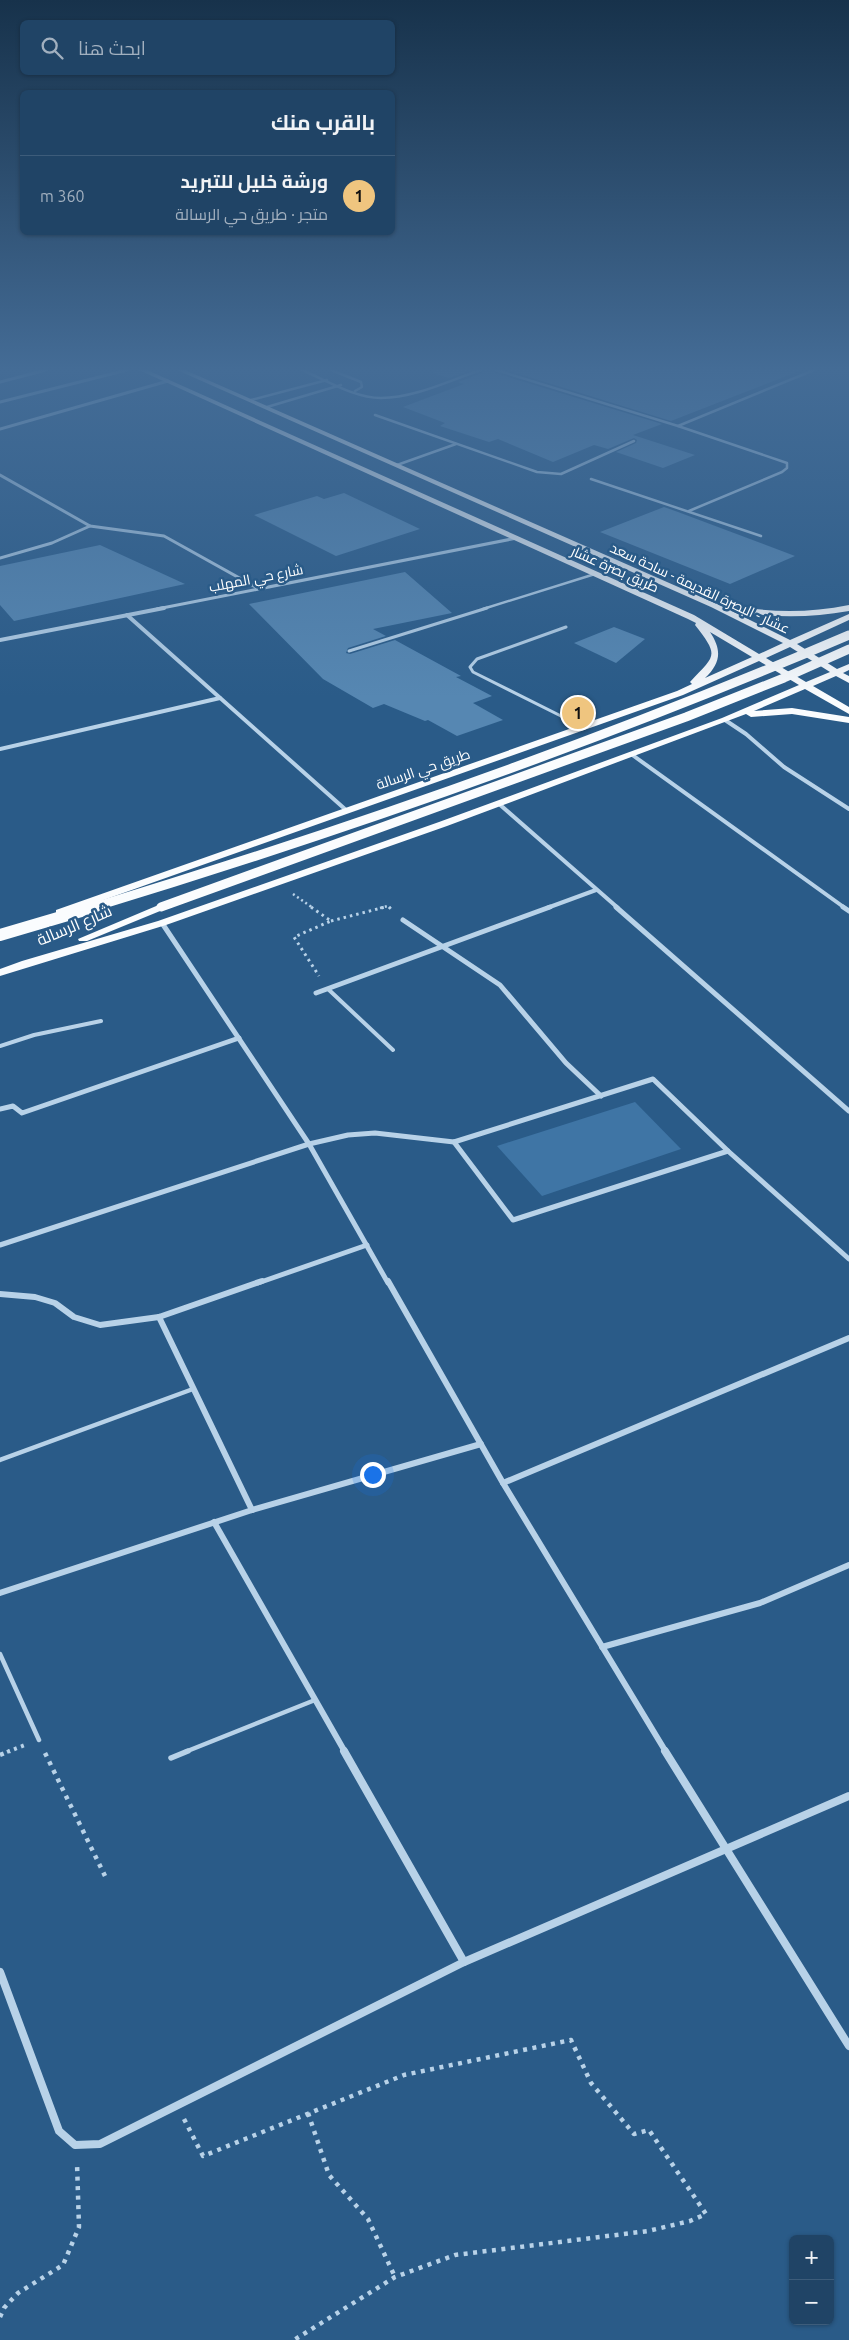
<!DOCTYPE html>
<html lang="ar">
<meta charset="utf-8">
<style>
:root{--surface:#204466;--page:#2d4e6f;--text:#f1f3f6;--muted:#a2b0bf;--line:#3d5c7a;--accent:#efc57f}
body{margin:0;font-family:Ubuntu,Cairo,sans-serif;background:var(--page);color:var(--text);direction:rtl}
.controls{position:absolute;right:15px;bottom:15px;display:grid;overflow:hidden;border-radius:8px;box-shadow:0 1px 4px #0004}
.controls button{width:45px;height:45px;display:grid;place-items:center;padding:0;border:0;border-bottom:1px solid var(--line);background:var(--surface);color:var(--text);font:25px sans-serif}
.you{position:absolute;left:372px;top:1474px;width:18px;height:18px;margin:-12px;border:4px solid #fff;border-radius:50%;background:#1a73e8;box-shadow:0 0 0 8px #1a73e833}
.badge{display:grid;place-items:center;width:32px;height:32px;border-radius:50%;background:var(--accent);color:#111;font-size:16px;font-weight:700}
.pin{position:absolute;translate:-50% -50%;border:2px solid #fff;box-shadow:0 1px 5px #0006}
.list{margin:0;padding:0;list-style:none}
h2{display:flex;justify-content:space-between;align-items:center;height:65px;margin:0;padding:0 20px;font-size:21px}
h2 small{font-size:16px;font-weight:400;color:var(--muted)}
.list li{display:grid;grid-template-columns:32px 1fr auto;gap:15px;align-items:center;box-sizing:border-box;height:80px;padding:0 20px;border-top:1px solid var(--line)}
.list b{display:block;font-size:19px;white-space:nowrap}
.list p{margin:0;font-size:16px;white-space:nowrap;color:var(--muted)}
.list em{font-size:16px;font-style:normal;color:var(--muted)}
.icon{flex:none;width:28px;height:28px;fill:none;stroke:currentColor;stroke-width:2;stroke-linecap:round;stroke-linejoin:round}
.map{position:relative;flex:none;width:849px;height:2340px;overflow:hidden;direction:ltr}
.search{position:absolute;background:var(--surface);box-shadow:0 1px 4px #0004;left:20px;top:20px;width:375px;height:55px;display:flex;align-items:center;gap:12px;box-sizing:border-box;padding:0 18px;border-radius:8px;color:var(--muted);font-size:19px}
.panel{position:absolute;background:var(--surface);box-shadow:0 1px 4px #0004;left:20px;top:90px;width:375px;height:145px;border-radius:8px;direction:rtl}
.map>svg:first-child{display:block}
.green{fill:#3f75a5}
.building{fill:#5687b2}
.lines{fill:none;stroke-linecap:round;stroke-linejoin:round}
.path-far3{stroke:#b8d2e8;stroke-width:2.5;stroke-dasharray:2 3;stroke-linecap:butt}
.path-far2{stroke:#b8d2e8;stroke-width:3;stroke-dasharray:2.5 4;stroke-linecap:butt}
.path-far1{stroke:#b8d2e8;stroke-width:4;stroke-dasharray:3 4.5;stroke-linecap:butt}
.path{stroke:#b8d2e8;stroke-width:4.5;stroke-dasharray:4 5.5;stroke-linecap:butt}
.service-far4{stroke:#b8d2e8;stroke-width:2.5}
.service-far3{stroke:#b8d2e8;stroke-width:3}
.service-far2{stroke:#b8d2e8;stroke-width:4}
.service-far1{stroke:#b8d2e8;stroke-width:4.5}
.service{stroke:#b8d2e8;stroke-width:5.5}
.minor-far4{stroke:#b8d2e8;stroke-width:3}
.minor-far3{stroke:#b8d2e8;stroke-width:4}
.minor-far2{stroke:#b8d2e8;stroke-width:5}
.minor-far1{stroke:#b8d2e8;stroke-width:6}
.minor{stroke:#b8d2e8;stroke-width:8}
.primary{fill:#fafcfe;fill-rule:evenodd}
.primary-bridge-far1{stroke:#fafcfe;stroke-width:9}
.primary-bridge{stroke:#fafcfe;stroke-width:12}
.labels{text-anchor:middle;stroke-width:5;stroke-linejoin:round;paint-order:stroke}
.far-street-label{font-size:14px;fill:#fff;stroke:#2a5b88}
.street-label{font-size:16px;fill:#fff;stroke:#2a5b88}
</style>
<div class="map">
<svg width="849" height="2340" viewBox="0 0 849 2340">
<rect width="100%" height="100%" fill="#2a5b88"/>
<!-- green -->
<path class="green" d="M635 1102 681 1149 542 1196 497 1146Z"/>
<!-- building -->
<g class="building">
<path d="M434 370H472L449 378 433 373Z"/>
<path d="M484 370H493L495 373 662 424 633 435 695 455 663 468 616 452 636 443 637 440 634 438 608 449 594 445 553 462 498 439 489 442 440 426 445 423 403 407 464 384 458 382 482 373Z"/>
<path d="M506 370H799V371L671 421Z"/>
<path d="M344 493 420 529 336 556 254 515 317 496 324 499Z"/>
<path d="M664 507 678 512 795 556 730 584 600 532Z"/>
<path d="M100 545 185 584 14 621 0 605V566Z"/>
<path d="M405 572 452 613 373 629 386 636 348 648 346 653 350 654 395 640 461 676 456 677 492 696 473 703 503 720 457 736 428 720 425 721 384 704 373 708 323 679 249 604Z"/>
<path d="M614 627 645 639 616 663 574 643Z"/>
</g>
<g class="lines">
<!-- path-far3 -->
<g class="path-far3">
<path d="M293 894 313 908"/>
<path d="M380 908 388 906 390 908"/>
</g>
<!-- path-far2 -->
<g class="path-far2">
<path d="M311 907 331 921 294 937 319 976"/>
<path d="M389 907 392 910"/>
<path d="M331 921 385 907"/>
</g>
<!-- path-far1 -->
<path class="path-far1" d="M7 1752 25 1745"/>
<!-- path -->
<g class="path">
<path d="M45 1753 105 1876"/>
<path d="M0 1755 10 1751"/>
<path d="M308 2113 329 2175 368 2219 395 2277"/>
<path d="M184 2119 203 2156 404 2075 571 2040 591 2083 634 2134 649 2130 706 2214 690 2221 648 2231 455 2255 395 2277 294 2340"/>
<path d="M0 2317 4 2308 18 2293 63 2265 79 2227 77 2163"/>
</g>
<!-- service-far4 -->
<g class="service-far4">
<path d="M302 370C326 380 354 398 381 398 415 398 450 380 481 370"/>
<path d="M331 370 361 382 362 387 355 391"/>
<path d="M496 370 678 426 787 463V468L782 472 689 511"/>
<path d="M251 400 327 380"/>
<path d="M267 407 341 385"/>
<path d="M375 415 537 472 561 474 634 441"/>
<path d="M678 426 814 370"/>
<path d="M397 465 456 444"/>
<path d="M591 479 761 536"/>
<path d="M483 609 595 574"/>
</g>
<!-- service-far3 -->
<g class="service-far3">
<path d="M566 627 477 659 470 667 473 672 583 727"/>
<path d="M349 651 487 608"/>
</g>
<!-- service-far2 -->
<g class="service-far2">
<path d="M328 989 393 1050"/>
<path d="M0 1046 34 1035 101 1021"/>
</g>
<!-- service-far1 -->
<g class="service-far1">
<path d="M0 1460 193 1389"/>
<path d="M0 1654 39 1740"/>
<path d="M185 1752 315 1700"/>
</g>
<!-- service -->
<path class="service" d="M171 1758 188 1751"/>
<!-- minor-far4 -->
<g class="minor-far4">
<path d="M0 382 46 370"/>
<path d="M0 402 127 370"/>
<path d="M0 429 168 381"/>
<path d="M0 475 90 526 164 536 259 589"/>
<path d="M0 558 52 543 90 526"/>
<path d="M157 609 517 538"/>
</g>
<!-- minor-far3 -->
<g class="minor-far3">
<path d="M127 615 346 810"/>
<path d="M0 640 164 608"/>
<path d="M725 720 746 734 784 767 849 809"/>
<path d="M0 749 220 698"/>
<path d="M631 754 845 908"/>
<path d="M498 803 618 908"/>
<path d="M547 908 596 890"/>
</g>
<!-- minor-far2 -->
<g class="minor-far2">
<path d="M616 907 849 1111"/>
<path d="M843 907 849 911"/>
<path d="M403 920 500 985 566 1063 601 1096"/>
<path d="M162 923 309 1144 388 1283"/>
<path d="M316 993 550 907"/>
<path d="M0 1109 13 1106 22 1113 239 1038"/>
<path d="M454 1142 513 1220 728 1151"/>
<path d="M0 1245 309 1144 348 1135 375 1133 454 1142 653 1079 728 1151 849 1259"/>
<path d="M258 1283 367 1245"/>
</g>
<!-- minor-far1 -->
<g class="minor-far1">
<path d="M388 1281 503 1483 666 1752"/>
<path d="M0 1294 35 1297 55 1303 74 1317 100 1325 159 1317 262 1281"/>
<path d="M159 1317 252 1510"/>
<path d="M503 1483 849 1338"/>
<path d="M214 1522 345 1752"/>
<path d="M0 1593 252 1510 481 1444"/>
<path d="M602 1647 760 1603 849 1565"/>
</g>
<!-- minor -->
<g class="minor">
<path d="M344 1751 464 1962"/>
<path d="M665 1751 849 2046"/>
<path d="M0 1972 59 2131 75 2145 100 2144 464 1962 849 1796"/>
</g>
<!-- primary -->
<g class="primary">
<path d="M139 370H147L694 615 759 654 783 643 711 607 177 370H185L726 608 730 605C771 613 808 613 849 605V611C809 618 773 618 732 611L790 640 849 614V620L797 644 837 669 849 664V670L843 673 849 676V683L836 676 813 686 849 707V714L805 689 754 711 792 708 849 717V723L792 714 751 717 746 714 447 826 166 925 0 976V969L22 961 158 921 439 822 722 718 799 685 759 661 683 695 64 914H56V910L677 691 692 684 690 682C715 655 720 657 695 625L696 623 688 619ZM710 632 752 657 705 678C721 663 722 650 710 632ZM790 647 830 672 806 682 766 658Z"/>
<path d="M161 904 166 907 165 909 87 941H79L78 939Z"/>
</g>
<!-- primary-bridge-far1 -->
<g class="primary-bridge-far1">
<path d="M161 907 686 717 784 678 849 649"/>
<path d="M91 908C347 830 602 741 849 635"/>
</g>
<!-- primary-bridge -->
<path class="primary-bridge" d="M0 935 95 907"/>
</g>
<!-- sky -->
<linearGradient id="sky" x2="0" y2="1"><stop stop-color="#17324b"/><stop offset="0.53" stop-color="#446c96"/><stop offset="1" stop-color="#446c96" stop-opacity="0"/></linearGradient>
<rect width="849" height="697" fill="url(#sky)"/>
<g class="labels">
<!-- far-street labels -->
<g class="far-street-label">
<text transform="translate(615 569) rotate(24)" y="5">طريق بصرة عشار</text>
<text transform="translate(256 578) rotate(-11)" y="5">شارع حي المهلب</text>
<text transform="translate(700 588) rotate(25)" y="5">عشار - البصرة القديمة - ساحة سعد</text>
<text transform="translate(423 769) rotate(-19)" y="5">طريق حي الرسالة</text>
</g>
<!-- street labels -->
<g class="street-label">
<text transform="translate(74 925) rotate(-23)" y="6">شارع الرسالة</text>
</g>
</g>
</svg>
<div class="controls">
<button>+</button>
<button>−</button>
</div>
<div class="you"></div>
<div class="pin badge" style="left:578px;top:713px">1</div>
<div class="search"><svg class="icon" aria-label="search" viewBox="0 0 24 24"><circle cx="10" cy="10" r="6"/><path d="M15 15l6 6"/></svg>ابحث هنا</div>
<section class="panel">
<h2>بالقرب منك<small></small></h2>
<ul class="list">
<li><span class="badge">1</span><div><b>ورشة خليل للتبريد</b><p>متجر · طريق حي الرسالة</p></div><em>360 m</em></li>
</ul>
</section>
</div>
